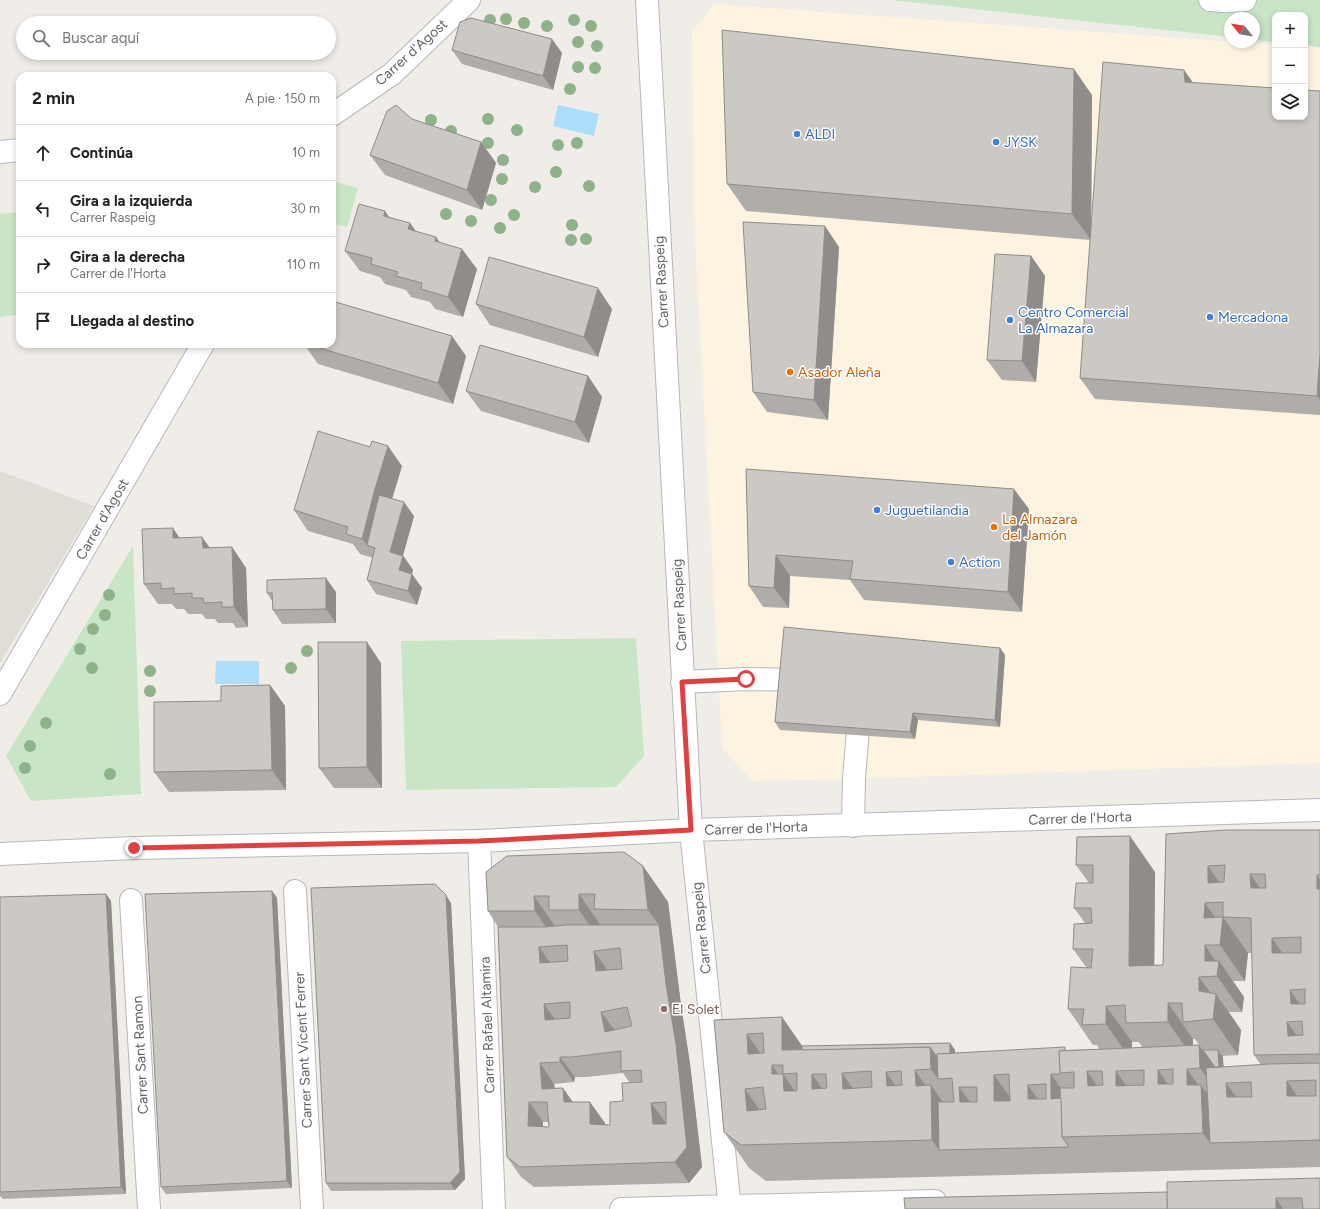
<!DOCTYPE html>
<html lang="es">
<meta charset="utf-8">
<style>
:root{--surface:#fff;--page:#f6f6f6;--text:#222;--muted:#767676;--line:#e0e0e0}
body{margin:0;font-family:Figtree,sans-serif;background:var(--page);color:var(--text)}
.controls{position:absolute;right:12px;top:12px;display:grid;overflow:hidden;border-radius:8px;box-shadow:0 2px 6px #0003}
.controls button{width:36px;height:36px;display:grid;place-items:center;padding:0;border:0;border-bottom:1px solid var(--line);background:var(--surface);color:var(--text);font:20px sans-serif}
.compass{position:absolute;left:1224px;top:12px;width:36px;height:36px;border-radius:50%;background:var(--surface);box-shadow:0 2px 6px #0003;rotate:300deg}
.stop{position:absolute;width:12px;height:12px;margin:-9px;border:3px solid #de413f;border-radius:50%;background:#fff}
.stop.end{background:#de413f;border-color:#fff;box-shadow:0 1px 4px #0008}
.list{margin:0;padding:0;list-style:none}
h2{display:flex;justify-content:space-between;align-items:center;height:52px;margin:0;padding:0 16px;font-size:17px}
h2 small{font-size:13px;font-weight:400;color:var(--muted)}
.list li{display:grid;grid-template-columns:26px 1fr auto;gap:12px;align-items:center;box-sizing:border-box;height:56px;padding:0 16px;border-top:1px solid var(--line)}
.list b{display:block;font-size:15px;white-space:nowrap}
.list p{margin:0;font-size:13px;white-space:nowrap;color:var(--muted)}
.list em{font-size:13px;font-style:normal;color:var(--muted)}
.icon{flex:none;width:22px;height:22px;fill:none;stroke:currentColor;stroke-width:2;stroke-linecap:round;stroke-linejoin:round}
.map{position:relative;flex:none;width:1320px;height:1209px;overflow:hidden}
.search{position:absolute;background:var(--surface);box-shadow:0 2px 6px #0003;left:16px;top:16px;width:320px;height:44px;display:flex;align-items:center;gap:10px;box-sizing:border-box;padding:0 14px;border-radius:22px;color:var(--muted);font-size:15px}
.panel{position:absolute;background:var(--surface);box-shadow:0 2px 6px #0003;left:16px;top:72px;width:320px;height:276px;border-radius:12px}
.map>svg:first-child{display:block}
.commercial{fill:#fcf4e0}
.education{fill:#e0dcd6}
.green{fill:#c8e5c6}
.water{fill:#aeddf9}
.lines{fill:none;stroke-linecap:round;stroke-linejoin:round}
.minor-casing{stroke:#b5b8bb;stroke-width:24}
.minor{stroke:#fff;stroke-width:22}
.tree{fill:#8eb289}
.wall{fill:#afaca9;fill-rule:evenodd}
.shaded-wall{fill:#8f8c89}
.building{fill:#ccc8c4;stroke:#8f8c89;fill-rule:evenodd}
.route{stroke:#de413f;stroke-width:5}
.shop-dot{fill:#3f7fe0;stroke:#fff;stroke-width:1.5}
.food-dot{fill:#e8710a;stroke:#fff;stroke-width:1.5}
.education-dot{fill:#8d6e63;stroke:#fff;stroke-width:1.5}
.labels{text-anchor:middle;stroke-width:3;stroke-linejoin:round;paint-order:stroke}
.street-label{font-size:14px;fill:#5f6367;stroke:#fff}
.shop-label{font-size:14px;fill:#366cbe;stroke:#fff;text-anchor:start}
.food-label{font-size:14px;fill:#c56008;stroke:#fff;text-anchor:start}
.education-label{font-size:14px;fill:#785e54;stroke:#fff;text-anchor:start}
</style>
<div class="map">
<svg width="1320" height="1209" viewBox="0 0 1320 1209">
<rect width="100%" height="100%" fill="#f0ede8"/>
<!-- commercial -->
<path class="commercial" d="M715 4 1275 45V117H1305V47L1320 48V763L854 779 752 781 722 748 694 219 692 31Z"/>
<!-- education -->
<path class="education" d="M0 471 94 506 0 663Z"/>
<!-- green -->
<g class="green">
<path d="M891 0H1320V47L1305 45V15H1275V42L1254 40V18H1230V37Z"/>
<path d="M332 181 358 188 347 227 332 223Z"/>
<path d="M20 212V314L0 317V214Z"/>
<path d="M133 546 141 794 31 801 6 756Z"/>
<path d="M636 638 644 756 616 787 406 790 401 641Z"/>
</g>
<!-- water -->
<g class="water">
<path d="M558 105 599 114 594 136 553 126Z"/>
<path d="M216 661H259V684H215Z"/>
</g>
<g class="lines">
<defs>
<g id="minor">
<path d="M647 0 691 830 730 1209"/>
<path d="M1210 0 1224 1 1245 0"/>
<path d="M332 115 392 74 469 0"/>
<path d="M0 152 20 150"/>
<path d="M682 682 746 679 808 680"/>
<path d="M0 694 203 344"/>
<path d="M853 826 854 779 860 705"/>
<path d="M479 841 494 1209"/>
<path d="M0 854 134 848 479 841 691 830 1320 810"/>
<path d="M295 891 312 1209"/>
<path d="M131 900 149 1209"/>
<path d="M621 1209 935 1201"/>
</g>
</defs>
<!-- minor casing -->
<use href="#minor" class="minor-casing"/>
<!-- minor -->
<use href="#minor" class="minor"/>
</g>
<!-- trees -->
<g class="tree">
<circle cx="506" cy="19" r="6"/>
<circle cx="490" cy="20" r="6"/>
<circle cx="574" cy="20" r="6"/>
<circle cx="524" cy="23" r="6"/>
<circle cx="547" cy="26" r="6"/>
<circle cx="591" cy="26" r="6"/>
<circle cx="578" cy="42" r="6"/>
<circle cx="597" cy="46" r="6"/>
<circle cx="578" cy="67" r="6"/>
<circle cx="595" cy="68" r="6"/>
<circle cx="570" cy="89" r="6"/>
<circle cx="488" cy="119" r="6"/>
<circle cx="431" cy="120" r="6"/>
<circle cx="517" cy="130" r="6"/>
<circle cx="451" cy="131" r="6"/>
<circle cx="488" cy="143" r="6"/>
<circle cx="577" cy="143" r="6"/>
<circle cx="558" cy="145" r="6"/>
<circle cx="503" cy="160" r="6"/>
<circle cx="556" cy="172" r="6"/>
<circle cx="502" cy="179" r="6"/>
<circle cx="589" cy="186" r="6"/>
<circle cx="535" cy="187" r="6"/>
<circle cx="491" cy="200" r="6"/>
<circle cx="446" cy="214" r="6"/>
<circle cx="514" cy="215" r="6"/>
<circle cx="471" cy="221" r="6"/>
<circle cx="572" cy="225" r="6"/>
<circle cx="500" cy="228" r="6"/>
<circle cx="586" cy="239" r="6"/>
<circle cx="571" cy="240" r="6"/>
<circle cx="109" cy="595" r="6"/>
<circle cx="105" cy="615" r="6"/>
<circle cx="93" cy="629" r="6"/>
<circle cx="80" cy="649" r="6"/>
<circle cx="307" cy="651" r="6"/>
<circle cx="92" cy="668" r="6"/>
<circle cx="291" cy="668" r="6"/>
<circle cx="150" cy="671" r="6"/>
<circle cx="150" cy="691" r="6"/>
<circle cx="46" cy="723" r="6"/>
<circle cx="30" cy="746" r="6"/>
<circle cx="25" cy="768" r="6"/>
<circle cx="110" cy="774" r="6"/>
</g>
<!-- wall -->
<g class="wall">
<path d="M452 50 562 53 553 90 462 64Z"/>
<path d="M1184 70 1193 83 1320 91V415L1095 399 1080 378 1090 240 746 211 727 184 1092 95 1091 237Z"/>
<path d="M412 119 481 142 496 163 482 210 385 175 370 155Z"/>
<path d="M385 211 389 218 410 223 415 231 436 237 439 242 477 269 463 317 435 309 430 302 411 297 406 290 385 284 380 277 360 271 345 251Z"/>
<path d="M839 247 828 420 767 412 753 392Z"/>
<path d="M1031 256 1045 276 1036 382 1002 380 987 360Z"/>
<path d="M476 304 612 309 598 357 490 325Z"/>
<path d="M304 344H332L466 356 453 404 318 364Z"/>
<path d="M588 376 602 397 589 443 481 411 466 391Z"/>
<path d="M402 466 392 499 414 516 403 555 413 570 412 574 422 588 417 605 376 594 367 580 373 558 360 554 353 544 308 531 294 510Z"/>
<path d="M746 469 1029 509 1022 612 864 600 850 580 790 576 789 608 763 607 749 586Z"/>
<path d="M202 537 210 548 232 547 246 568 248 627 236 628 233 623H218L215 619H206L202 614H188L184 609H176L172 604H158L144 584 180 538Z"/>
<path d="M336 592V623L282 624 273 610 272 601 267 593Z"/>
<path d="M1000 648 1005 655 1000 727 918 720 915 739 780 730 775 722Z"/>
<path d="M381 663 382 788H334L319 768Z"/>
<path d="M270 685 285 706 286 790 169 792 154 772 221 701Z"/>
<path d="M1320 830V1167L766 1181 749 1168 724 1132 714 1020 782 1017 802 1046 950 1043 955 1050V1053L1099 1049 1097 1045H1093L1068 1009 1086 967 1073 949 1085 923 1074 908 1089 883 1076 865 1077 837 1155 872 1154 965H1163L1166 834ZM1248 953H1252L1254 1055 1261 1065 1224 1067 1222 1056 1238 1055 1241 1030 1229 1012H1242L1244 997 1233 981H1245ZM1193 1039H1195L1199 1045H1193ZM1132 1042H1139L1142 1047 1132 1048Z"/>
<path d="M624 852 643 866 668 902 681 1005 690 1064 702 1167 689 1183 534 1187 521 1177 507 1157 498 927 488 911ZM623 1073 630 1083 623 1101 610 1125H605V1123L573 1102 555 1088 554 1084 574 1082 575 1077H586ZM543 1122H548L549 1127H543Z"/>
<path d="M272 891 277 898 292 1188 166 1194 161 1187Z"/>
<path d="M106 894 111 901 126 1194 3 1199 0 1196V897Z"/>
<path d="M451 903 465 1179 455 1190 331 1191 326 1183Z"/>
<path d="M1320 1178V1209H905L1167 1192Z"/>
</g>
<!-- shaded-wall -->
<g class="shaded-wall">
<path d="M552 39 562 53 553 90 543 76Z"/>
<path d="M1074 69 1092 95 1091 240 1072 214Z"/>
<path d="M1184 70 1199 91 1185 82Z"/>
<path d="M481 142 496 163 482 210 467 190Z"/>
<path d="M385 211 399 232 384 216Z"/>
<path d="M410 223 425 244 408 229Z"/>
<path d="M825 226 839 247 828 420 814 400Z"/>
<path d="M436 237 450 257 435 241Z"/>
<path d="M462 249 477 269 463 317 448 297Z"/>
<path d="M1031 256 1045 276 1036 382 1022 361Z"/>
<path d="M598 288 612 309 598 357 584 337Z"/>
<path d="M452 336 466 356 453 404 438 383Z"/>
<path d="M1320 353V400L1317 396Z"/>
<path d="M588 376 602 397 589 443 575 422Z"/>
<path d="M388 446 402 466 389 509 375 548 367 545 362 539 375 489Z"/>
<path d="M1014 489 1029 509 1022 612 1008 592Z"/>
<path d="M404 502 414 516 400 566 390 552Z"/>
<path d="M173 528 187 549 173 538Z"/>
<path d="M202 537 217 558 203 548Z"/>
<path d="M232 547 246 568 248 627 234 607Z"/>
<path d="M776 555 790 576 789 608 774 588Z"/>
<path d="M403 556 413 570 409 584 399 570Z"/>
<path d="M412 574 422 588 417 605 408 591Z"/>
<path d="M326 578 336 592V623L326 609Z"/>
<path d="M367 642 381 663 382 788 367 767Z"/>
<path d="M1000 648 1005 655 1000 727 995 720Z"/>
<path d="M270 685 285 706 286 790 272 770Z"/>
<path d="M913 713 918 720 915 739 910 732Z"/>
<path d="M1130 836 1155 872 1154 1002 1129 966Z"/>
<path d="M643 866 668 902 681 1005 690 1064 702 1167 689 1183 675 1162 666 984 659 925 648 910Z"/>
<path d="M1208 866 1233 902H1223L1208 883Z"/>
<path d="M1250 874 1276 910 1251 888Z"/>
<path d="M1317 875 1320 880V893L1317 889Z"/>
<path d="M272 891 277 898 292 1188 287 1181Z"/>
<path d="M106 894 111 901 126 1194 121 1187Z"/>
<path d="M579 894 604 930V946L579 910Z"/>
<path d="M446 895 451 903 465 1179 455 1190 450 1183Z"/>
<path d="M534 896 559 932 558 945 535 911Z"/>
<path d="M1205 903 1222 927 1223 917 1248 953 1245 981 1220 945 1204 918Z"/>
<path d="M1272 938 1297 974 1272 953Z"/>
<path d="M1205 945 1218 965 1219 961 1244 997 1242 1012 1217 976 1205 961Z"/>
<path d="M539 947 553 967 540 963Z"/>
<path d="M594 951 608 971H596Z"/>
<path d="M1199 977 1215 999 1216 994 1241 1030 1238 1055 1213 1019 1199 991Z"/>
<path d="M1290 990 1315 1026 1291 1004Z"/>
<path d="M1168 1003 1193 1039V1058L1168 1022Z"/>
<path d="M544 1004 559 1025 545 1020Z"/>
<path d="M1106 1006 1132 1042 1131 1060 1106 1024Z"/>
<path d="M601 1012 616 1032 619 1052 605 1032Z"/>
<path d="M782 1017 807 1053 782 1050Z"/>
<path d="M1287 1022 1310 1054 1288 1036Z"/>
<path d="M747 1034 772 1070V1065L783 1081V1074L808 1110 784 1091 748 1054Z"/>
<path d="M950 1043 955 1050V1064L950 1056Z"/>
<path d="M1199 1045 1219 1074 1218 1050 1223 1057 1225 1104 1200 1068Z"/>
<path d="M930 1047 952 1078 938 1079 931 1069Z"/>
<path d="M560 1057 575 1077 574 1082 560 1062Z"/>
<path d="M540 1063 554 1084 556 1109 542 1089Z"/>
<path d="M1187 1069 1201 1089V1085L1226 1121 1210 1143 1203 1133 1187 1085Z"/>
<path d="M915 1070 931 1094V1085L956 1121 939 1150 932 1140 916 1086Z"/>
<path d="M1158 1070 1183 1106 1158 1084Z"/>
<path d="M1087 1071 1112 1107 1088 1086Z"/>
<path d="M1116 1071 1141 1107 1116 1086Z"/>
<path d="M886 1072 911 1108 887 1086Z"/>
<path d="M842 1073 867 1109 843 1089Z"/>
<path d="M812 1074 837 1110 812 1089Z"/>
<path d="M1051 1074 1069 1100 1051 1099Z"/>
<path d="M994 1075 1013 1101H994Z"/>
<path d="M1287 1081 1305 1108 1287 1096Z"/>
<path d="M1226 1083 1245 1109 1227 1097Z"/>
<path d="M1028 1085 1046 1111 1028 1099Z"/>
<path d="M959 1087 978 1113 960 1102Z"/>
<path d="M563 1088 577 1108 564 1102Z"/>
<path d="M745 1089 770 1125 747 1111Z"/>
<path d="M529 1102 543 1122V1147L528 1126Z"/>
<path d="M590 1102 605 1123 604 1145 590 1124Z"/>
<path d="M651 1103 666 1123 667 1145 653 1124Z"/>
<path d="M1276 1198 1283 1209H1276Z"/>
</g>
<!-- building -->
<g class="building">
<path d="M471 18 552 39 543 76 452 50 460 22Z"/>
<path d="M722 30 1074 69 1072 214 727 184Z"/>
<path d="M1103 62 1184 70 1185 82 1275 88V117H1305V90L1320 91V353L1317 396 1080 378Z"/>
<path d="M396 105 412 119 481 142 467 190 370 155 387 111Z"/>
<path d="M359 204 385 211 384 216 410 223 408 229 436 237 435 241 462 249 448 297 421 289 422 283 396 276 398 272 371 264 372 258 345 251Z"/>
<path d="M743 222 825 226 814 400 753 392Z"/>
<path d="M995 254 1031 256 1022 361 987 360Z"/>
<path d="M489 257 598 288 584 337 476 304Z"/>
<path d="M332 301 452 336 438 383 306 344H332Z"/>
<path d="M480 345 588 376 575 422 466 391Z"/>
<path d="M318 431 370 447 372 441 388 446 375 489 362 539 346 534 348 527 294 510Z"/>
<path d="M746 469 1014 489 1008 592 850 579 853 561 776 555 774 588 749 586Z"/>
<path d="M379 495 404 502 390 552 403 556 399 570 412 574 408 591 367 580 375 548 367 545Z"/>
<path d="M173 528V538L202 537 203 548 232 547 234 607H222V602L204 603 203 598H192V593L174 594V588L161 589V583L144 584 142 529Z"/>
<path d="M326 578V609L273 610 272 593H267V580Z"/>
<path d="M784 627 1000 648 995 720 913 713 910 732 775 722Z"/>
<path d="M318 642H367V767L319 768Z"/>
<path d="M270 685 272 770 154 772V702L221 701V686Z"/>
<path d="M1226 830H1320V875H1317V889H1320V1054L1254 1055 1251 918 1223 917 1220 945H1205V961H1219L1217 976 1199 977V991L1216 994 1213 1019 1183 1022 1182 1003H1168V1022L1126 1023 1125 1005 1106 1006V1024L1082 1025 1084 1009H1068L1071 967 1091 968 1093 949H1073L1074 924 1092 923 1091 908H1074L1076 883H1093V865H1076L1077 837 1130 836 1129 966 1163 965 1166 834ZM1225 865 1224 882 1208 883V866ZM1250 874H1265L1266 888H1251ZM1223 902V917L1204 918 1205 903ZM1301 937V953H1272V938ZM1305 989V1004H1291L1290 990ZM1302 1021 1303 1035 1288 1036 1287 1022Z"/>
<path d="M624 852 643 866 648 910 594 909 595 894H579V910H549V896H534L535 911H488L486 872 507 856Z"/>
<path d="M435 884 446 895 460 1172 450 1183H326L311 888Z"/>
<path d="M272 891 287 1181 161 1187 145 894Z"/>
<path d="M106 894 121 1187 0 1192V897Z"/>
<path d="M566 925H659L666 984 676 1044 687 1147 675 1162 520 1167 507 1157 498 927H545ZM567 945 568 961 540 963 539 947ZM620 948 622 969 596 971 594 951ZM570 1002V1018L545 1020 544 1004ZM627 1007 632 1026 605 1032 601 1012ZM621 1051V1071L641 1070 642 1082 622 1083 623 1101 610 1102V1125L590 1124V1102H564L563 1088 542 1089 540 1063 560 1062V1057H572ZM529 1102H547L549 1127 528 1126ZM666 1102V1124H653L651 1103Z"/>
<path d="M782 1017V1050L930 1047 931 1069 915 1070 916 1086 931 1085 932 1140 741 1145 724 1132 714 1020ZM763 1033 764 1053 748 1054 747 1034ZM772 1065H783V1074L797 1073V1091H784L783 1074H772ZM871 1071 872 1087 843 1089 842 1073ZM901 1071 902 1085 887 1086 886 1072ZM812 1074H826L827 1088 812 1089ZM763 1087 766 1109 747 1111 745 1089Z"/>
<path d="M950 1043V1054H937V1057L930 1047 802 1050V1046Z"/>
<path d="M1199 1045 1200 1068 1187 1069V1085H1201L1203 1133 1062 1137 1060 1088H1074V1072L1060 1073 1059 1051ZM1173 1069V1084H1158V1070ZM1144 1070V1085L1116 1086V1071ZM1087 1071H1102L1103 1085 1088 1086Z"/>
<path d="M1065 1047V1050L1059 1051 1060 1073 1061 1074H1051V1099L1061 1098 1062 1137 1069 1147 939 1150 938 1102H954L952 1078 938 1079 937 1054ZM1009 1074 1010 1101H994V1075ZM1046 1084V1099H1028V1085ZM959 1087H977V1102H960Z"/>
<path d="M1203 1050H1218L1219 1067H1215Z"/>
<path d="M1320 1063V1140L1210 1143 1206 1068 1269 1064ZM1316 1080V1096H1287V1081ZM1251 1082 1252 1097H1227L1226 1083Z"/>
<path d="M1320 1178V1209H1303L1302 1198H1276V1209H1167V1182Z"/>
<path d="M1167 1192V1209H905L904 1198Z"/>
</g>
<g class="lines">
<!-- route -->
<path class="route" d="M134 848 479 841 691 830 682 682 746 679"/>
</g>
<!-- markers -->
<g class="shop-dot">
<circle cx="797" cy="134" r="4"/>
<circle cx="996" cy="142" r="4"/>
<circle cx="1210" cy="317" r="4"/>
<circle cx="1010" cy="320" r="4"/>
<circle cx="877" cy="510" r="4"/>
<circle cx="951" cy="562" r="4"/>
</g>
<g class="food-dot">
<circle cx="790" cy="372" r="4"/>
<circle cx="994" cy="527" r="4"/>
</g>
<circle class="education-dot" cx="664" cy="1009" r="4"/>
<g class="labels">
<!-- street labels -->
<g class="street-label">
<text transform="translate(411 52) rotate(-42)" y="5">Carrer d'Agost</text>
<text transform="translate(661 282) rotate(-93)" y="5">Carrer Raspeig</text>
<text transform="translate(102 519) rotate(-60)" y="5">Carrer d'Agost</text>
<text transform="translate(679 605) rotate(-93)" y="5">Carrer Raspeig</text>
<text transform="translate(1080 818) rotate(-2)" y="5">Carrer de l'Horta</text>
<text transform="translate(756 828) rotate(-2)" y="5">Carrer de l'Horta</text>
<text transform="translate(701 928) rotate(-96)" y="5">Carrer Raspeig</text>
<text transform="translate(487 1025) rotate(-92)" y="5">Carrer Rafael Altamira</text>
<text transform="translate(303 1050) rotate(-93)" y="5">Carrer Sant Vicent Ferrer</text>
<text transform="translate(140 1055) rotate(-93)" y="5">Carrer Sant Ramon</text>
</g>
<!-- shop labels -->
<g class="shop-label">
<text x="805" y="139">ALDI</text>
<text x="1004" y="147">JYSK</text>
<text x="1018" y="317">Centro Comercial<tspan x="1018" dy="16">La Almazara</tspan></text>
<text x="1218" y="322">Mercadona</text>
<text x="885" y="515">Juguetilandia</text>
<text x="959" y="567">Action</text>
</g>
<!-- food labels -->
<g class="food-label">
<text x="798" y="377">Asador Aleña</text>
<text x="1002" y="524">La Almazara<tspan x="1002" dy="16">del Jamón</tspan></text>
</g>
<!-- education labels -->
<g class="education-label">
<text x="672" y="1014">El Solet</text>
</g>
</g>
</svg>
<div class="controls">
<button>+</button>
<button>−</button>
<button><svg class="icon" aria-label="layers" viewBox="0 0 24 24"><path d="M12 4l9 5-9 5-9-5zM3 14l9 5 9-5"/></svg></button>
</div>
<svg class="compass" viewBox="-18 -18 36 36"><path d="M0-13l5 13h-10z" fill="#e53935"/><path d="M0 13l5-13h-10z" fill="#767676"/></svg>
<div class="stop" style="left:746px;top:679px"></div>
<div class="stop end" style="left:134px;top:848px"></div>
<div class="search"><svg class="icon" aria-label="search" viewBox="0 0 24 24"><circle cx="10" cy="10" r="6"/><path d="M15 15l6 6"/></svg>Buscar aquí</div>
<section class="panel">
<h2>2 min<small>A pie · 150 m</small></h2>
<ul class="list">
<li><svg class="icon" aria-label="ahead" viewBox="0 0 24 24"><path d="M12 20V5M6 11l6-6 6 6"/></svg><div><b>Continúa</b></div><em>10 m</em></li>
<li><svg class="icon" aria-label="left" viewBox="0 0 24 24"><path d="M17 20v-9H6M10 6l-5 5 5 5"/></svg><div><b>Gira a la izquierda</b><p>Carrer Raspeig</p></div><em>30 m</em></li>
<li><svg class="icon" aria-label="right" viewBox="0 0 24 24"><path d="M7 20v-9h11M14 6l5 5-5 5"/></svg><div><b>Gira a la derecha</b><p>Carrer de l'Horta</p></div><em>110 m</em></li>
<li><svg class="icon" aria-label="arrive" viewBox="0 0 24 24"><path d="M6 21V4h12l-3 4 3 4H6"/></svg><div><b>Llegada al destino</b></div></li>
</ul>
</section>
</div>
